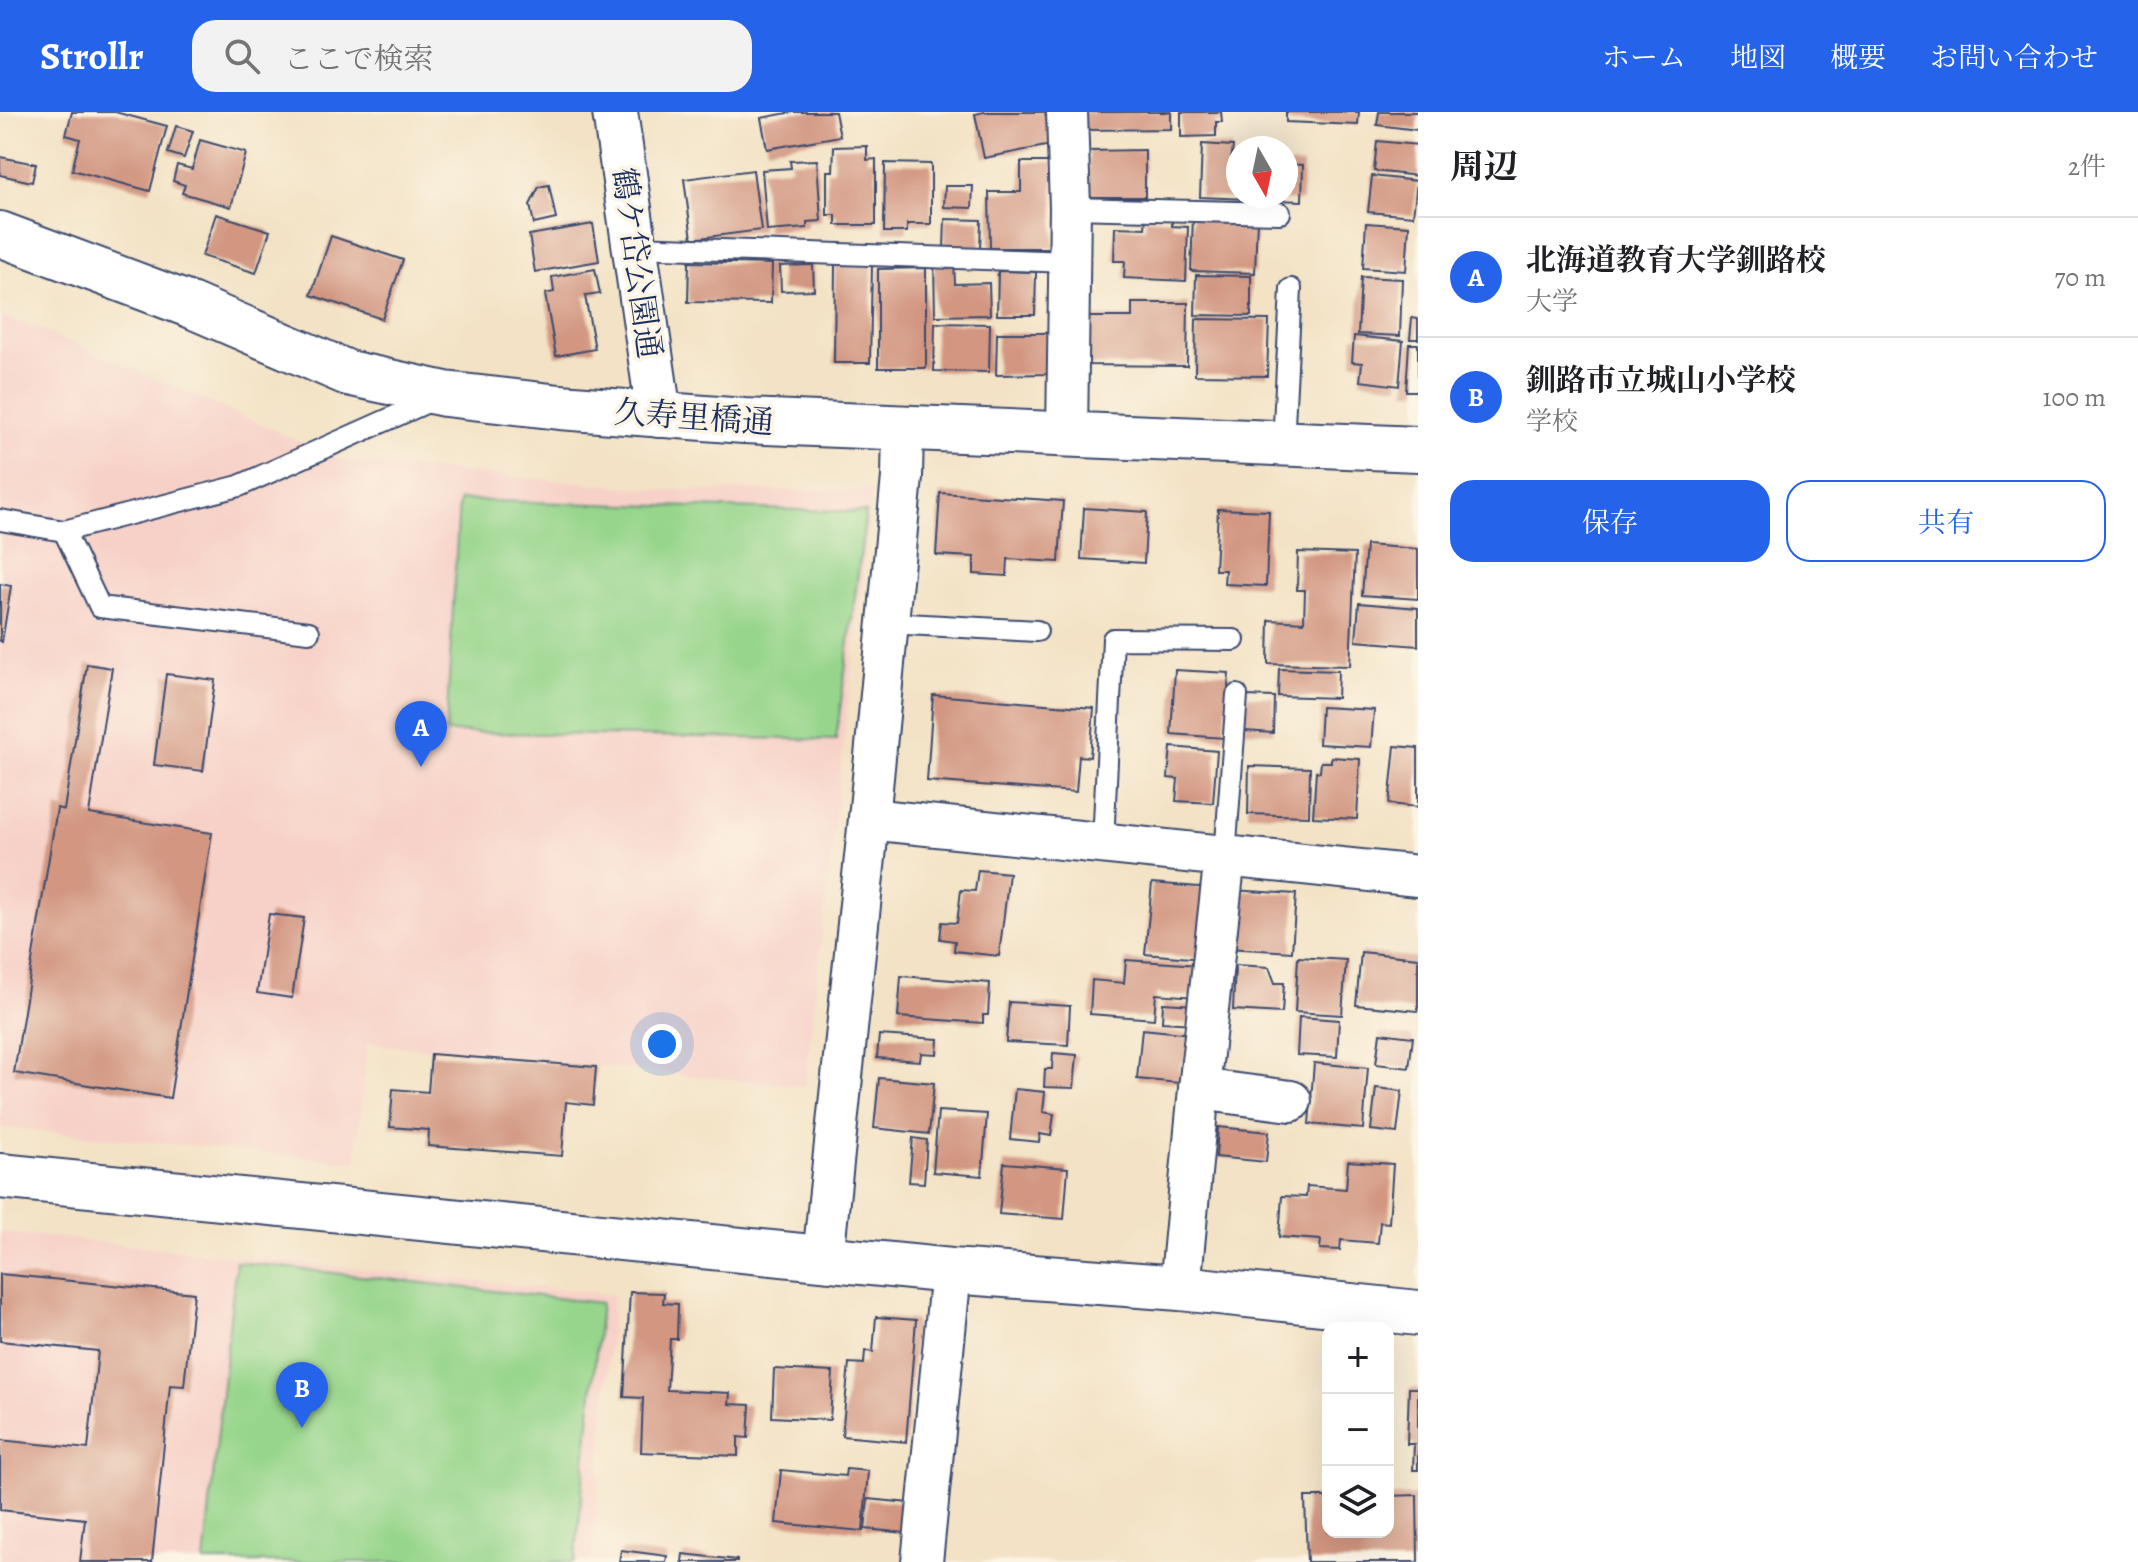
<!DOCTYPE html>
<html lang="ja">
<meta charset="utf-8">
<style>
:root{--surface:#fff;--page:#f2f2f2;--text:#202124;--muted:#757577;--line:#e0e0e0;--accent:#2563eb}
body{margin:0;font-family:Alegreya,"Noto Serif JP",serif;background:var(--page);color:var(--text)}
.controls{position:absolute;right:24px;bottom:24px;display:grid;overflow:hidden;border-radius:16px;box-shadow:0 8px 32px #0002}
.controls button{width:72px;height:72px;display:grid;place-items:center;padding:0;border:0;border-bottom:2px solid var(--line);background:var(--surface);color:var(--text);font:40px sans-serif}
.compass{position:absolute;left:1226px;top:24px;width:72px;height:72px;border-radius:50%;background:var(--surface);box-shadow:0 8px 32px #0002;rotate:171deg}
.you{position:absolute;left:662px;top:932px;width:28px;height:28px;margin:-20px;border:6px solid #fff;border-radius:50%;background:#1a73e8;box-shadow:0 0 0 12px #1a73e833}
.badge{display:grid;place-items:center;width:52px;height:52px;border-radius:50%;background:var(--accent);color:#fff;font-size:26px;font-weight:700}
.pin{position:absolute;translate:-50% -66px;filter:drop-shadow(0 2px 4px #0008)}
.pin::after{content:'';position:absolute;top:42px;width:28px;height:24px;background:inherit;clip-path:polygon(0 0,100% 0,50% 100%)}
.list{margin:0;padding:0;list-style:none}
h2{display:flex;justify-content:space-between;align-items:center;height:104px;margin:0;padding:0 32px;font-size:34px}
h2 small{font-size:26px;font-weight:400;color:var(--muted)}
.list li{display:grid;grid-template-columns:52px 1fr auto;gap:24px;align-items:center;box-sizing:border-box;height:120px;padding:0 32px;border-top:2px solid var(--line)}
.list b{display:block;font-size:30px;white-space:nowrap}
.list p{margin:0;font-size:26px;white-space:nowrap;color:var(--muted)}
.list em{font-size:26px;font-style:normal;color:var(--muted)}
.actions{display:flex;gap:16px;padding:24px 32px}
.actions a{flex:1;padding:18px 0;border:2px solid var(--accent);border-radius:24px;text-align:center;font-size:28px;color:var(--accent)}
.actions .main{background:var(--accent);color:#fff}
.icon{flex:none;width:44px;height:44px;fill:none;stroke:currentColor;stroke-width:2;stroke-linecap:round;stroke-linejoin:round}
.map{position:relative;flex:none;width:1418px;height:1450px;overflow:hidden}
header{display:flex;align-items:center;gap:48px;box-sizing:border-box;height:112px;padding:0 40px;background:var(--accent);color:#fff}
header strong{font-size:38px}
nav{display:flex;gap:44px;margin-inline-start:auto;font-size:28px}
.search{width:560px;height:72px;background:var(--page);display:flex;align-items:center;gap:20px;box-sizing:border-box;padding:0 28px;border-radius:24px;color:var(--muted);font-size:30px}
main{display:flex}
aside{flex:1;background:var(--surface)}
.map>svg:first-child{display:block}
.built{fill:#f7d1c8}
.green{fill:#96d58b;stroke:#588274;stroke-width:2}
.building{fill:#d29681}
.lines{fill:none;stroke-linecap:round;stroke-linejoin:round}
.service-casing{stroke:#3b4a6d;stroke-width:24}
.minor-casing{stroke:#3b4a6d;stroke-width:44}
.tertiary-casing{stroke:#3b4a6d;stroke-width:48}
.service{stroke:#fff;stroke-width:20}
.minor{stroke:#fff;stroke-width:40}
.tertiary{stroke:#fff;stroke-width:44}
.labels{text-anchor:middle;stroke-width:7;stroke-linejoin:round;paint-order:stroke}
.street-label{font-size:32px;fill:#1b2f5e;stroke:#fcf5e5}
</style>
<header>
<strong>Strollr</strong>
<div class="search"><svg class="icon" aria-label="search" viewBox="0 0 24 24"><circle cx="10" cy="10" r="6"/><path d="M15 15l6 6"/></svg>ここで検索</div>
<nav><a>ホーム</a><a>地図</a><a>概要</a><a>お問い合わせ</a></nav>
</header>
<main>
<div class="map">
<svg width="1418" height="1450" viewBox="0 0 1418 1450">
<rect width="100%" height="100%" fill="#fcf5e5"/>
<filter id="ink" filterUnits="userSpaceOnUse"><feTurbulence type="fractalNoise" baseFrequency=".0125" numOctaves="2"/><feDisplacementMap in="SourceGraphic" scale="16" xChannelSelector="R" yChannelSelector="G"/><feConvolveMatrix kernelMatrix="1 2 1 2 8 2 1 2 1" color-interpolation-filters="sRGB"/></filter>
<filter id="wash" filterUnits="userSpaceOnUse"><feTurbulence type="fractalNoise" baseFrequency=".006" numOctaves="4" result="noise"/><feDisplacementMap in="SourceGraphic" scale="32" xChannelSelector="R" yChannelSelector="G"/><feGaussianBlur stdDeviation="1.8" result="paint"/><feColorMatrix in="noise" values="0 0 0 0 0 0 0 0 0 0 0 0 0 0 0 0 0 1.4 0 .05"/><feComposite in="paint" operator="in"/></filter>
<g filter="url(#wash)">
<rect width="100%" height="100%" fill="#f3e2c5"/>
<!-- built -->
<g class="built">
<path d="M0 204 36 215 345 349 660 378 872 379 805 975 367 931 356 1050 0 1015Z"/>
<path d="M0 1120 614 1183 592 1450H0Z"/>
</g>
<!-- green -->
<g class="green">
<path d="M459 388 866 400 836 628 446 620Z"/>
<path d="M236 1150 601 1191 575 1450H204Z"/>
</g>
<g id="blocks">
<!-- building -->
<g class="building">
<path d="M72 0H115L167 14 150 79 72 58 80 27 66 23Z"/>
<path d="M793 0H835L840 24 767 37 761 6Z"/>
<path d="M984 0H1045L1051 33 984 46 975 2Z"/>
<path d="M1082 0H1171V17L1083 18Z"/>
<path d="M1181 0H1221L1222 10H1216V24L1181 25Z"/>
<path d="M1286 0H1359L1358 13 1286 10Z"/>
<path d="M1379 0H1418V18L1377 13Z"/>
<path d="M176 14 193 19 184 46 168 41Z"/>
<path d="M200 28 246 41 231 95 182 81 185 73 173 69 177 53 192 57Z"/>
<path d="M1377 29 1418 33V64L1374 59Z"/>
<path d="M1202 32 1233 34 1231 50H1238V84H1286V52L1303 53 1302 89 1200 85Z"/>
<path d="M867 34V48L876 47V113H836V103H827V59H833L834 35Z"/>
<path d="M1145 38V85H1089V39Z"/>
<path d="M0 45 36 52 32 70 0 63Z"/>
<path d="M817 48 821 109 807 110V116L767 119 762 58 791 56 790 49Z"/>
<path d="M1021 50H1053L1054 136H990L989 80H1021Z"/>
<path d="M885 51 931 52V112H907V120H884Z"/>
<path d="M753 58 761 118 692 127 684 67Z"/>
<path d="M1372 64 1417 69 1413 104 1368 100Z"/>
<path d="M549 73 556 107 534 112 530 93 539 75Z"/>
<path d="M945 74H973L972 96 944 95Z"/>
<path d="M216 102 270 119 256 161 202 144Z"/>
<path d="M1193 104 1257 106 1255 161 1191 159Z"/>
<path d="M1146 106 1172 108V114L1188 115 1186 169 1124 166 1125 149H1114L1115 115 1145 116Z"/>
<path d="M945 107 981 108 980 137 944 136Z"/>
<path d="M1366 111 1409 114 1406 159 1363 156Z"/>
<path d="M593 112 599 149 535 160 529 123Z"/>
<path d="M331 124 403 148 382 207 311 183Z"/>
<path d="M954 149 955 172 989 171 990 203 935 204 934 150Z"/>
<path d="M689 150 772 152 771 191 688 190Z"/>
<path d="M835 152 872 153 870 251H834Z"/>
<path d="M813 153 814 178 781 179 780 154Z"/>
<path d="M926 156V256H878V157Z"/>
<path d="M595 157 600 182 585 184 595 237 556 244 545 182 554 180 552 165Z"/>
<path d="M998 159 1036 160 1035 203H997Z"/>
<path d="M1196 163 1251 164V204L1195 203Z"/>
<path d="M1361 165 1402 167 1400 224 1358 222Z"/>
<path d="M1132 191H1188L1187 254 1083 253 1084 205H1132Z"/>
<path d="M1412 206 1418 207V227H1410Z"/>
<path d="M1196 207 1269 208 1267 264 1195 263Z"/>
<path d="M935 211 990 212 989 260 934 259Z"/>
<path d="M997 221H1050L1049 262 996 263Z"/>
<path d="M1354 224 1403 229 1399 274 1360 269 1362 251 1352 250Z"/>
<path d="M1409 232H1418V279H1406Z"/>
<path d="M940 381 1063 389 1059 450 1008 447 1007 464 974 462V445L936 443Z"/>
<path d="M1084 396 1147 400 1144 451 1081 447Z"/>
<path d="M1218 397 1269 399 1266 474 1224 472 1225 458H1215Z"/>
<path d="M1366 433 1418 437V487L1362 483Z"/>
<path d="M1298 440 1355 442 1350 554 1268 552 1269 508 1304 510 1305 478H1297Z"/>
<path d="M0 472 11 474 2 530 0 529Z"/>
<path d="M1359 491 1418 496V534L1356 529Z"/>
<path d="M87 552 112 556 89 702 212 721 170 986 14 961 57 696 64 698Z"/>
<path d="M1279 557 1338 559 1337 586 1278 584Z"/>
<path d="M1175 558 1229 561 1224 626 1171 622Z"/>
<path d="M166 562 215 568 203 659 154 653Z"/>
<path d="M933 583 1094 596 1090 645 1079 644 1076 680 927 669Z"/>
<path d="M1246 584 1274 585 1273 621 1245 619Z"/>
<path d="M1321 595 1374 598 1371 635 1319 632Z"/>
<path d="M1395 634 1418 636V695L1389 692Z"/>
<path d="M1171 635 1217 639 1213 691 1176 689 1178 667 1168 666Z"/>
<path d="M1331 645 1360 647 1357 707 1313 705 1316 659 1320 660 1321 650H1331Z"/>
<path d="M1249 654 1310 656 1309 704 1248 702Z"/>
<path d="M978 758 1009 761 999 844 954 839 955 829 940 827 942 810 957 811 961 778 975 779Z"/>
<path d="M1152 771 1209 776 1202 847 1145 842Z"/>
<path d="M1231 778 1296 782 1292 840 1227 836Z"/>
<path d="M269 802 304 806 292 886 257 881Z"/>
<path d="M1361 840 1418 846V899L1356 893Z"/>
<path d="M1298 845 1346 848 1342 903 1295 900Z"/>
<path d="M1126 848 1198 853 1196 885 1156 882 1154 907 1090 902 1092 868 1124 871Z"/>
<path d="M1235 853 1269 855 1275 871H1284L1282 901 1233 898Z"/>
<path d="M901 864 990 871 988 903H983V911L898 905Z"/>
<path d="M1009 890 1070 894 1068 933 1006 930Z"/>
<path d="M1163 891 1195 893 1194 912 1162 910Z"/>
<path d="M1299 905 1339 908 1337 945 1297 943Z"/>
<path d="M1142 917 1191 922 1188 950H1181L1179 971 1137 967Z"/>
<path d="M1380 921 1413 925 1409 956 1376 952Z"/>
<path d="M879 923 938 927 937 942 921 941 920 949 877 946Z"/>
<path d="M1053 941 1077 943 1074 976 1044 975 1045 957H1052Z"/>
<path d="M431 942 596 955 593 993 566 990 562 1044 428 1034 429 1018 390 1015 393 977 428 980Z"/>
<path d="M1314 951 1368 956 1363 1017 1309 1012Z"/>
<path d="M879 966 934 971 929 1022 874 1016Z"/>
<path d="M1376 976 1402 979 1397 1021 1371 1018Z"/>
<path d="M1015 977 1045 980 1043 1000 1054 1002 1051 1024 1040 1022 1039 1030 1010 1027Z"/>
<path d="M938 999 987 1002 982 1064 933 1060Z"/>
<path d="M1218 1015 1269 1020 1266 1050 1216 1045Z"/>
<path d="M913 1026 927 1028 924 1071 909 1070Z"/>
<path d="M1348 1049 1393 1052 1389 1111 1380 1110 1378 1131 1341 1128 1340 1138 1320 1137 1321 1128 1279 1125 1282 1084 1306 1085 1307 1074 1346 1077Z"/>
<path d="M1004 1051 1068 1056 1064 1107 999 1102Z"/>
<path d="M0 1162 194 1181 184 1274 170 1273 152 1450H80L85 1407 0 1398V1328L88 1337 98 1239 0 1229Z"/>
<path d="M630 1180 664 1181 663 1191 678 1192 677 1227H670L667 1278 730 1281 729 1292 750 1293 748 1326 738 1325V1344L641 1340 643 1286 624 1285Z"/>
<path d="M876 1205 916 1208 906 1330 842 1324 849 1251 864 1252 865 1239 873 1240Z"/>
<path d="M774 1257 833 1260 830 1308 772 1305Z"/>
<path d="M1409 1276H1418V1358H1413L1414 1332H1407Z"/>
<path d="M846 1357 868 1359 863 1419 776 1411 781 1358 845 1364Z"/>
<path d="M1417 1383 1418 1450H1307L1305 1385H1328V1420H1388V1384Z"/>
<path d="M868 1387 909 1391 906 1421 865 1417Z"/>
<path d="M621 1438 667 1444 666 1450H619Z"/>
<path d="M683 1442 737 1448V1450H682Z"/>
</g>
</g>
</g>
<g filter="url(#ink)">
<use href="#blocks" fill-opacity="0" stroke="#3b4a6d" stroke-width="2"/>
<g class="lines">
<defs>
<g id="service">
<path d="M1070 96 1280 101"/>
<path d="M635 135 1070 150"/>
<path d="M1283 332 1291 177"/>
<path d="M0 408 64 419 239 374 434 287"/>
<path d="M64 419 100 495 309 520"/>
<path d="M888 511 1037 519"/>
<path d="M1103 731 1113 527 1234 528"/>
<path d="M1225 744 1237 583"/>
</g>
<g id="minor">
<path d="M1067 0 1070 96 1067 324"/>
<path d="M869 707 1418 764"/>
<path d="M1225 744 1199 977 1291 989"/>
<path d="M823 1146 869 707 902 365 903 317"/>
<path d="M1180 1176 1199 977"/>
<path d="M922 1450 951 1159"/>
</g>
<g id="tertiary">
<path d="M615 0 659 303"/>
<path d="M0 122 190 193 348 261 445 282 560 295 744 309 1418 337"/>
<path d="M0 1064 951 1159 1180 1176 1418 1201"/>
</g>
</defs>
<!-- service casing -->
<use href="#service" class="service-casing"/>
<!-- minor casing -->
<use href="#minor" class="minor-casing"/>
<!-- tertiary casing -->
<use href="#tertiary" class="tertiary-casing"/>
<!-- service -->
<use href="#service" class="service"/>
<!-- minor -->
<use href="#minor" class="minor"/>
<!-- tertiary -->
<use href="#tertiary" class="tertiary"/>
</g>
</g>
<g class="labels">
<!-- street labels -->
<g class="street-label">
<text transform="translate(637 151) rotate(82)" y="11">鶴ケ岱公園通</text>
<text transform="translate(694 305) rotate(4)" y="11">久寿里橋通</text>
</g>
</g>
</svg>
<div class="controls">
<button>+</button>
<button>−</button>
<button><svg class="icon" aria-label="layers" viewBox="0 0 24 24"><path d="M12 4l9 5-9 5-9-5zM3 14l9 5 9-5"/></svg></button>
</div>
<svg class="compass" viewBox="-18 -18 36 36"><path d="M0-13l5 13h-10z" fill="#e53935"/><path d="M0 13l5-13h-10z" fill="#757577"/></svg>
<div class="you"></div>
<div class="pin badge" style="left:421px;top:655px">A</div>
<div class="pin badge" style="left:302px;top:1316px">B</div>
</div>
<aside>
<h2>周辺<small>2件</small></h2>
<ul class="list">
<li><span class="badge">A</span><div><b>北海道教育大学釧路校</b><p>大学</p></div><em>70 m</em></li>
<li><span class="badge">B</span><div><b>釧路市立城山小学校</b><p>学校</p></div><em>100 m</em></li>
</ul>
<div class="actions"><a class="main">保存</a><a>共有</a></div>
</aside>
</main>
